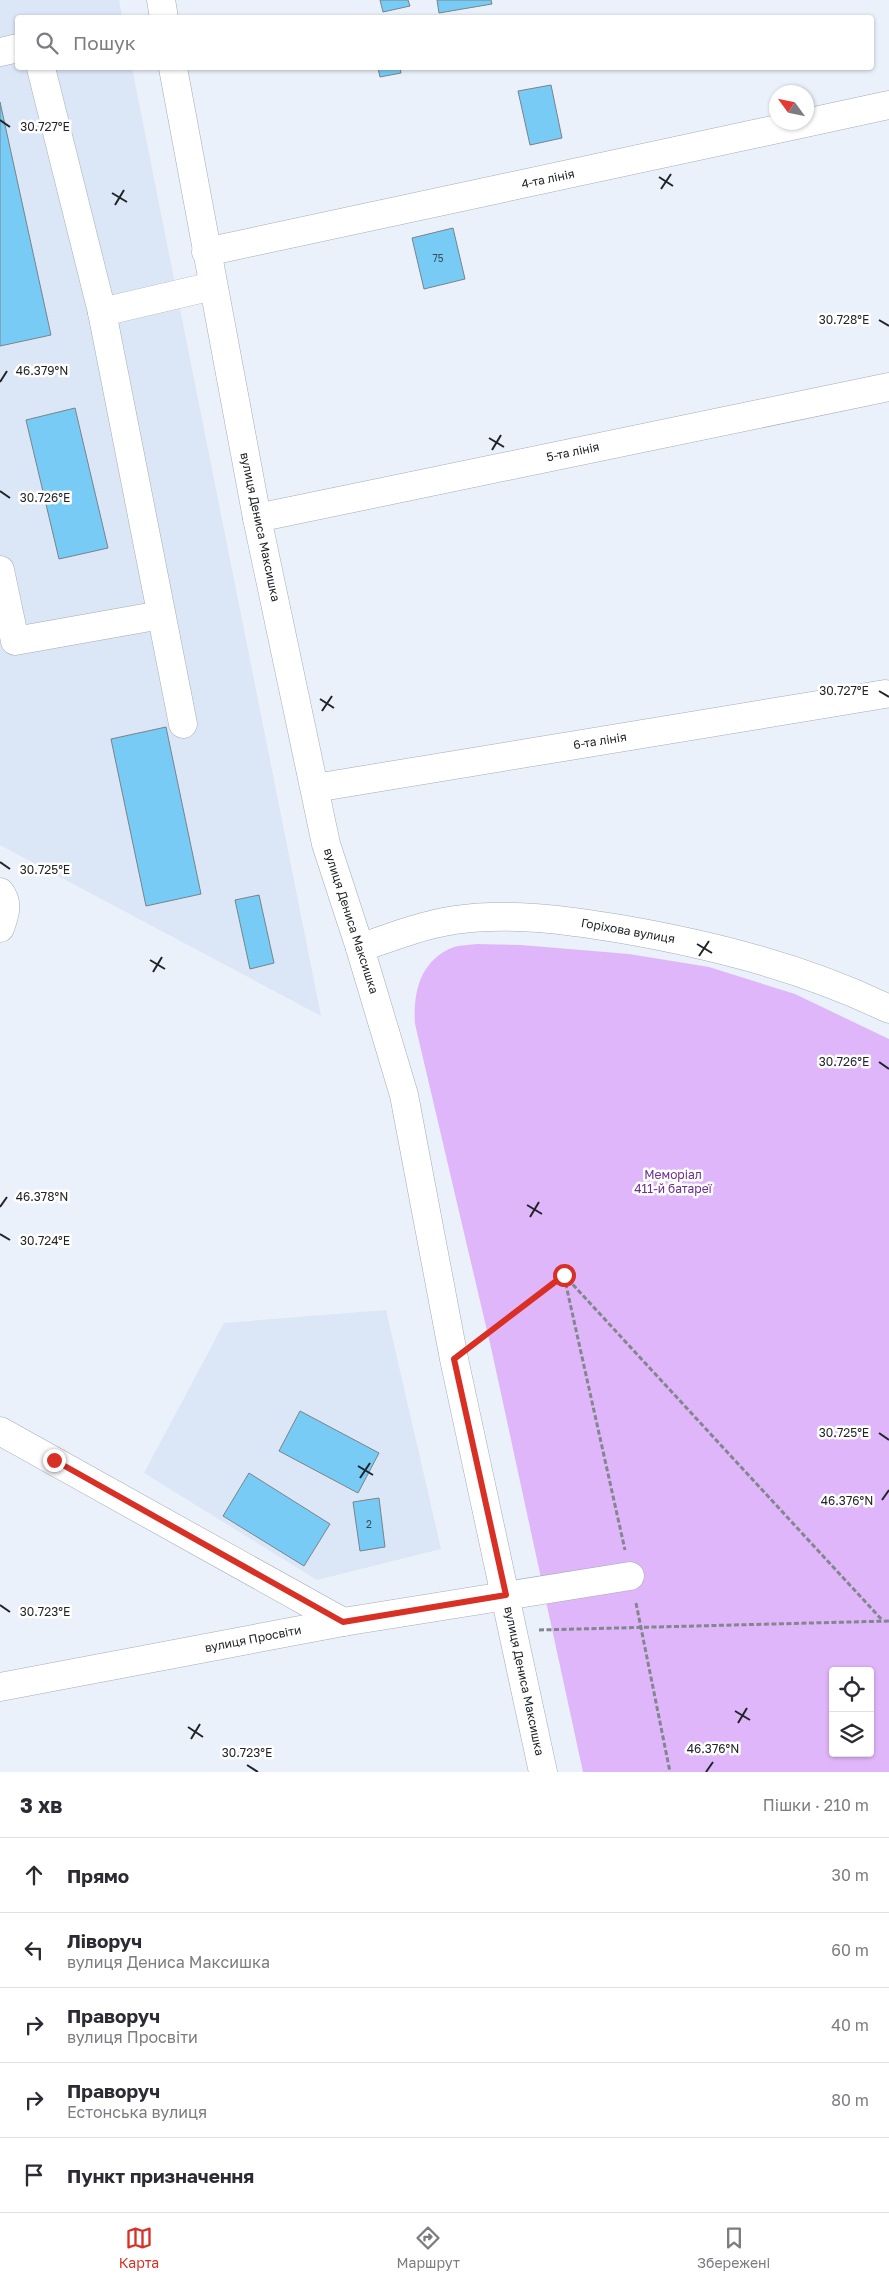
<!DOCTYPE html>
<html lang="uk">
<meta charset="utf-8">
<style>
:root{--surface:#fff;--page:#f7f7f7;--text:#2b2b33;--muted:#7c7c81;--line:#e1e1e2;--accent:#d93025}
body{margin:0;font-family:"Golos Text",sans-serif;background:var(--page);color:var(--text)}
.controls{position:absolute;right:15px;bottom:15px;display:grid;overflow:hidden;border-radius:5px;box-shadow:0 1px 4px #0004}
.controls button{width:45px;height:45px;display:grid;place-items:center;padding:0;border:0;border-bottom:1px solid var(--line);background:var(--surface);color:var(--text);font:25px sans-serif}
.compass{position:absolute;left:769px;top:85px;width:45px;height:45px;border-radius:50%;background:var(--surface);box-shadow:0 1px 4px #0004;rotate:303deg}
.stop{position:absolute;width:15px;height:15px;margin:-11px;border:4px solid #d93025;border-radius:50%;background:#fff}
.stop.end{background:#d93025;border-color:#fff;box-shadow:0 1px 5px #0008}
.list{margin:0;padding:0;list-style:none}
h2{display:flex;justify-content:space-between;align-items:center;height:65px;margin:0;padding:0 20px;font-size:21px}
h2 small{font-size:16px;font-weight:400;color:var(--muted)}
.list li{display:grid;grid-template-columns:32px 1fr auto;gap:15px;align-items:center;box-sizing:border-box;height:75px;padding:0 20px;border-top:1px solid var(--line)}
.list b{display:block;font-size:19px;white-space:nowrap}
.list p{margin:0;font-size:16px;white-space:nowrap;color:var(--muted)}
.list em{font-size:16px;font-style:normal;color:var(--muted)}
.icon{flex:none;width:28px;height:28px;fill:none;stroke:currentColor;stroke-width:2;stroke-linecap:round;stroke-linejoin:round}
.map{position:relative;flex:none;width:889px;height:1772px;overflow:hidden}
.search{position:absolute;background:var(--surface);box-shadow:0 1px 4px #0004;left:15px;right:15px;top:15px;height:55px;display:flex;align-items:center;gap:12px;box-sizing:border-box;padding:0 18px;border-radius:5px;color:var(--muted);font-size:19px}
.sheet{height:440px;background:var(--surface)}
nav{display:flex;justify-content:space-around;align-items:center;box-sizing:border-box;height:70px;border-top:1px solid var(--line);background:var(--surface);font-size:14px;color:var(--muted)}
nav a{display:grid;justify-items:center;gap:2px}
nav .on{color:var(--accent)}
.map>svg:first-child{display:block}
.built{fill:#dbe6f6}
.green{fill:#e0b6fa;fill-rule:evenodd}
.building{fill:#78cbf4;stroke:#798389}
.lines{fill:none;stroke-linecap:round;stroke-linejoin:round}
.minor-casing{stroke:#a5acb5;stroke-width:29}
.path{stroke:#82878d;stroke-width:3;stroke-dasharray:5 2.5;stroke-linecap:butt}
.minor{stroke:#fff;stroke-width:28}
.route{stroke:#d93025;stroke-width:6}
.ticks{fill:none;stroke:#212427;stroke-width:2}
.labels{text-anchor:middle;stroke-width:5;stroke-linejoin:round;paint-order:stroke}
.number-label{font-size:10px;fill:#374e5a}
.street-label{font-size:12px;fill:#212427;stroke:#fff}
.park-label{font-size:12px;fill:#6d2e8c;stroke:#fff}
.ticks-label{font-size:12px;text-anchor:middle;fill:#212427;stroke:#fff;stroke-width:5;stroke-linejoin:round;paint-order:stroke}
</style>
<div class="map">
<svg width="889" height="1772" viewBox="0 0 889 1772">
<rect width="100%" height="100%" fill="#eaf1fa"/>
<!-- built -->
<g class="built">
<path d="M0 0H119L122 17 18 18V68H132L321 1016 0 845Z"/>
<path d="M386 1310 441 1549 317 1580 144 1473 224 1323Z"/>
</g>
<!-- green -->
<path class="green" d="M477 944 521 945 629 954 709 967 795 994 889 1039V1772H583L492 1352 415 1024C413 992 420 960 454 947 461 945 470 945 477 944ZM833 1671H870V1753H833Z"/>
<!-- building -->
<g class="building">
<path d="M380 0H408L410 6 383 12Z"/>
<path d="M437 0H491L492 4 439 13Z"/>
<path d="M378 68H400L401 73 380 77Z"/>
<path d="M551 85 562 138 530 145 518 91Z"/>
<path d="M0 102 51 335 0 346Z"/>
<path d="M453 228 465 279 424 289 412 238Z"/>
<path d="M75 408 108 548 59 559 26 420Z"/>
<path d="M166 727 201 894 146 906 111 739Z"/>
<path d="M259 895 274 963 250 969 235 900Z"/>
<path d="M300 1411 379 1453 358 1493 279 1451Z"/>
<path d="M249 1473 330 1524 304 1566 223 1516Z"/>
<path d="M379 1498 385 1547 360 1551 353 1502Z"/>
</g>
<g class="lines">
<defs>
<g id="minor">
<path d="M161 0 164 18"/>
<path d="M0 52 18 48"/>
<path d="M41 68 102 312"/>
<path d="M173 68 257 518 326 844 360 948 404 1095 454 1359 543 1772"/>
<path d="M206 252 889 105"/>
<path d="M257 518 889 387"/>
<path d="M0 570 15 641 161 615"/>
<path d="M183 724 102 312 213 286"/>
<path d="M315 788 885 694"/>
<path d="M0 892C9 904 5 914 0 928"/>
<path d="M360 948C391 937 422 925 455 920 510 912 567 920 621 929 713 945 804 968 889 1009"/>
<path d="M0 1431 343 1622"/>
<path d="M0 1687 343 1622 630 1576"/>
</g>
</defs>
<!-- minor casing -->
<use href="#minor" class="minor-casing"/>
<!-- path -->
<g class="path">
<path d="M564 1276 625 1550"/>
<path d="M479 1340 564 1275 883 1621"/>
<path d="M636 1603 670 1772"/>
<path d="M539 1630 889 1621"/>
</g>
<!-- minor -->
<use href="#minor" class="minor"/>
</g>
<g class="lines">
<!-- route -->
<path class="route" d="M54 1460 343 1622 506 1595 454 1359 564 1275"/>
</g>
<!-- ticks -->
<path class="ticks" d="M0 120 10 127M659 177 673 186M661 189 671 174M112 193 127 202M115 205 124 190M879 320 889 326M0 382 7 371M489 438 504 447M492 450 501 435M0 491 10 498M879 691 889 697M320 699 334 708M322 711 332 696M0 862 10 869M697 944 712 953M699 956 709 941M150 960 165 969M153 972 162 957M879 1062 889 1069M527 1205 542 1214M0 1207 7 1197M530 1217 539 1202M0 1234 10 1240M879 1433 889 1440M358 1466 373 1475M360 1478 370 1463M882 1500 889 1490M0 1605 10 1612M735 1711 750 1720M738 1723 747 1708M188 1727 203 1737M191 1739 200 1724M247 1765 258 1772M706 1772 713 1762"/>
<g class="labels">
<!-- number labels -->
<g class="number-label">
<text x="438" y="262">75</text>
<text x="369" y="1528">2</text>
</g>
<!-- street labels -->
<g class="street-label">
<text transform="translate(548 179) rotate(-12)" y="4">4-та лінія</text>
<text transform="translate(573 452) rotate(-12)" y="4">5-та лінія</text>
<text transform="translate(260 527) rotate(78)" y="4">вулиця Дениса Максишка</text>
<text transform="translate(600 741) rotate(-9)" y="4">6-та лінія</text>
<text transform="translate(351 921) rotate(72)" y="4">вулиця Дениса Максишка</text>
<text transform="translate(628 931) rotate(10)" y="4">Горіхова вулиця</text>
<text transform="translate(253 1639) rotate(-11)" y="4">вулиця Просвіти</text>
<text transform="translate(524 1681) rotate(78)" y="4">вулиця Дениса Максишка</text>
</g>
<!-- park labels -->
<g class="park-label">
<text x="673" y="1179">Меморіал<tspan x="673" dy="14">411-й батареї</tspan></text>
</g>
</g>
<g class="ticks-label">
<text x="45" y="131">30.727°E</text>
<text x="844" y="324">30.728°E</text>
<text x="42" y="375">46.379°N</text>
<text x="45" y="502">30.726°E</text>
<text x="844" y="695">30.727°E</text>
<text x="45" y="874">30.725°E</text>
<text x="844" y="1066">30.726°E</text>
<text x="42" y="1201">46.378°N</text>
<text x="45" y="1245">30.724°E</text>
<text x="844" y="1437">30.725°E</text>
<text x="847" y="1505">46.376°N</text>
<text x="45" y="1616">30.723°E</text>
<text x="713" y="1753">46.376°N</text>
<text x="247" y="1757">30.723°E</text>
</g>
</svg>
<div class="controls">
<button><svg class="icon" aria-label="locate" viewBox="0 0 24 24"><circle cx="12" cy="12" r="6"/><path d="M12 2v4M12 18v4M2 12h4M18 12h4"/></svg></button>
<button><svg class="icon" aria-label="layers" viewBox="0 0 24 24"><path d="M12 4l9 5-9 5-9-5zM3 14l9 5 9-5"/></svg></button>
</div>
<svg class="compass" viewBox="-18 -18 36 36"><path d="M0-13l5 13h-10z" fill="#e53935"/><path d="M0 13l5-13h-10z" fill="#7c7c81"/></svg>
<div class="stop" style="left:564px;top:1275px"></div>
<div class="stop end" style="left:54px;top:1460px"></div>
<div class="search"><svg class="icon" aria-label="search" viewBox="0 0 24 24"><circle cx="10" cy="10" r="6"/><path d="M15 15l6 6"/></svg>Пошук</div>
</div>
<section class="sheet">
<h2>3 хв<small>Пішки · 210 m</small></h2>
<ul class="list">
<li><svg class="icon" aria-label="ahead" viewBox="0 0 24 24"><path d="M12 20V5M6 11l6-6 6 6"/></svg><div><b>Прямо</b></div><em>30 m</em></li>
<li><svg class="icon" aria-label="left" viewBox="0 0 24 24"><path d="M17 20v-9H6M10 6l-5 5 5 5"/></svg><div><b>Ліворуч</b><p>вулиця Дениса Максишка</p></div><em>60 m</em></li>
<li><svg class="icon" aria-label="right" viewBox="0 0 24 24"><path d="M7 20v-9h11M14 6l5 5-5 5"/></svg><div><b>Праворуч</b><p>вулиця Просвіти</p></div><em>40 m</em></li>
<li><svg class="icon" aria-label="right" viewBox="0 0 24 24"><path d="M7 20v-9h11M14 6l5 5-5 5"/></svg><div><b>Праворуч</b><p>Естонська вулиця</p></div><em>80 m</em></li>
<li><svg class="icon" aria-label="arrive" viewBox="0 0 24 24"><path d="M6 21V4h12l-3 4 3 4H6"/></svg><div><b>Пункт призначення</b></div></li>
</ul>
</section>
<nav>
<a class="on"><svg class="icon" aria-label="map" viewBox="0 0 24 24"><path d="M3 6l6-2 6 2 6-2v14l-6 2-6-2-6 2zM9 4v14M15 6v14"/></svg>Карта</a>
<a><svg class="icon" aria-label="directions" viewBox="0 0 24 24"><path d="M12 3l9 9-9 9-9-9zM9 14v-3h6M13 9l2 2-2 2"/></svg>Маршрут</a>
<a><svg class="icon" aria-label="saved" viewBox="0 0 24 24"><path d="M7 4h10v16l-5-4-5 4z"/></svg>Збережені</a>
</nav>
